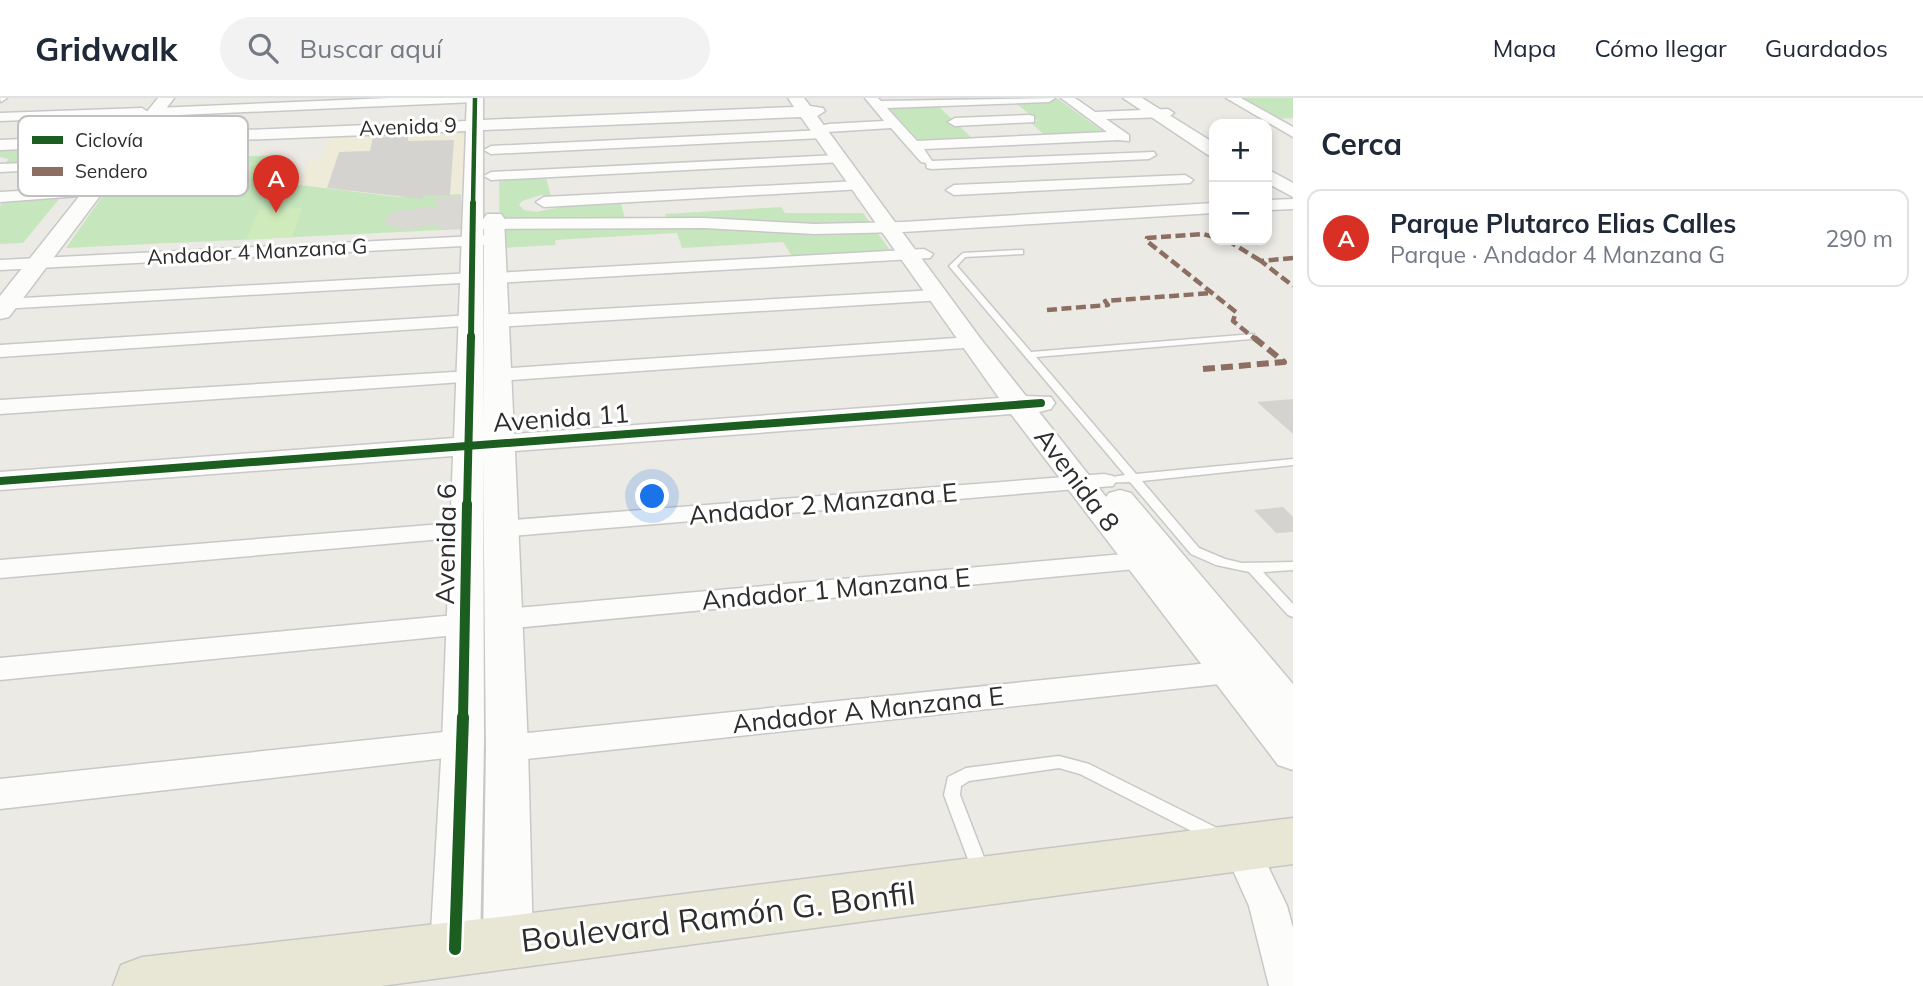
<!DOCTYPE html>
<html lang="es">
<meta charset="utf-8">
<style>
:root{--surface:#fff;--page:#f2f2f3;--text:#1f2937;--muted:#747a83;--line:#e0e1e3;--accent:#d93025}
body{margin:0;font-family:Mulish,sans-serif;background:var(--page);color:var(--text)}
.controls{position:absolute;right:21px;top:21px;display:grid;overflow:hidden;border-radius:14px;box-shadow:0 4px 10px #0003}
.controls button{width:63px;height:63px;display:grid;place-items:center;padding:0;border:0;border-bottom:2px solid var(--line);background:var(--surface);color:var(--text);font:35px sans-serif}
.you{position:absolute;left:653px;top:399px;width:24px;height:24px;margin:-18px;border:5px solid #fff;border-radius:50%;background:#1a73e8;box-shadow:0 0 0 10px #1a73e833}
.badge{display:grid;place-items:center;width:46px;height:46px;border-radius:50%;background:var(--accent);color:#fff;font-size:23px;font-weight:700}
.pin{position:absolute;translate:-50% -58px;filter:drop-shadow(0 2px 4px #0008)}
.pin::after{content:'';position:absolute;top:37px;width:24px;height:21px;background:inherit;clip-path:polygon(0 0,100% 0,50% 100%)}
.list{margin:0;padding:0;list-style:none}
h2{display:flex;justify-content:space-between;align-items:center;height:91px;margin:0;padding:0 28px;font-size:30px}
h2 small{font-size:23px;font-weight:400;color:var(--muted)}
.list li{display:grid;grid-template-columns:46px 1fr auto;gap:21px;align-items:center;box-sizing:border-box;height:98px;margin:0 14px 14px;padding:0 14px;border:2px solid var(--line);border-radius:14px}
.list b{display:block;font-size:26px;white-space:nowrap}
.list p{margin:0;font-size:23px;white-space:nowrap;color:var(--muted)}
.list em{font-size:23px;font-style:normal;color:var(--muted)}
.icon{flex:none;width:38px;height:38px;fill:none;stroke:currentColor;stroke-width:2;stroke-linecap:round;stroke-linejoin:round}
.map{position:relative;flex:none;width:1293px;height:888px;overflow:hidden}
header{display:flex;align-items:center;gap:42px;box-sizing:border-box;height:98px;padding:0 35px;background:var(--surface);border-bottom:2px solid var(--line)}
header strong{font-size:33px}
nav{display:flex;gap:38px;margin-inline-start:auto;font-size:24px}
.search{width:490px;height:63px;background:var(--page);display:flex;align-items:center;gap:18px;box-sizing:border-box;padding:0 24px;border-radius:38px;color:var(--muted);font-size:26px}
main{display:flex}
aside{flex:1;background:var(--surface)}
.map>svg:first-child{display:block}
.education{fill:#eeebd9}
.green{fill:#c6e7bd}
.pitch{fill:#cfebbb}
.plaza{fill:#dad8d2}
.building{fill:#d4d3cf}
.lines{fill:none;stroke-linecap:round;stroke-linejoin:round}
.service-casing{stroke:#c9c8c8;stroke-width:3}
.minor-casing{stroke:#c9c8c8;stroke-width:3}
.tertiary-casing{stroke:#c9c8c8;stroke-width:3}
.primary-casing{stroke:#c6c6c3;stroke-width:3}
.service{fill:#fcfcfb;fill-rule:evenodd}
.minor{fill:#fcfcfb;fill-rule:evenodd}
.tertiary{fill:#fcfcfb;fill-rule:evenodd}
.primary{fill:#e8e7d6;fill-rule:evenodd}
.quiet-far1{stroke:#8d6e63;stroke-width:4.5;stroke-dasharray:10 4.5;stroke-linecap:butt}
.quiet{stroke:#8d6e63;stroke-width:6;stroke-dasharray:12 6;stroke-linecap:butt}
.cycleway-far4-casing{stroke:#fff;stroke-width:7}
.cycleway-far3-casing{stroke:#fff;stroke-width:9}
.cycleway-far2-casing{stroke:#fff;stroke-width:11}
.cycleway-far1-casing{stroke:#fff;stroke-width:14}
.cycleway-casing{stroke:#fff;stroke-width:17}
.cycleway-far4{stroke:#1b5e20;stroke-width:4.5}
.cycleway-far3{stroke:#1b5e20;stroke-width:6}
.cycleway-far2{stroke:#1b5e20;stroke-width:8}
.cycleway-far1{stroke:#1b5e20;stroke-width:10}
.cycleway{stroke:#1b5e20;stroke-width:12}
.labels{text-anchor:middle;stroke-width:6;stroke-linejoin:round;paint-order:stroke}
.far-street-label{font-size:21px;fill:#2d2d2d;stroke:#fff}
.street-label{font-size:26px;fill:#2d2d2d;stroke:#fff}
.near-street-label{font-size:32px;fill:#2d2d2d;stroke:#fff}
.key{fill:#fff;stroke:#c0c0c0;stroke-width:2}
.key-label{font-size:19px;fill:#2d2d2d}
</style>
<header>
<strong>Gridwalk</strong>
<div class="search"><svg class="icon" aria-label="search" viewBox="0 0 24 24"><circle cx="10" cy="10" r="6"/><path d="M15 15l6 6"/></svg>Buscar aquí</div>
<nav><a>Mapa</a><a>Cómo llegar</a><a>Guardados</a></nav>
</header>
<main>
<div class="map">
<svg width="1293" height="888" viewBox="0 0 1293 888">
<rect width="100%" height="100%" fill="#eceae4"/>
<!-- education -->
<path class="education" d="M466 31 461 96 398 99 299 87 309 63 321 62 329 37Z"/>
<!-- green -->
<g class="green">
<path d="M1238 0H1293V20L1273 21Z"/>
<path d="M1058 1 1108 37 1048 40 1030 24 1038 23 1013 3Z"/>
<path d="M937 7 975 43 921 45 887 8Z"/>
<path d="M0 51 90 61 1 69 9 61 0 59Z"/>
<path d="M282 57 268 88 299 87 398 99 461 96 462 131 66 150 128 62Z"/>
<path d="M546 79 551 99 541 97 522 103 519 107 524 112 536 114 561 109 621 106 625 120 667 121 665 116 781 109 785 115H863L890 152 792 158 783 144 682 150 677 135 555 142 556 147 500 150 499 81Z"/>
<path d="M59 101 23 145 0 146V108L3 104Z"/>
</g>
<!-- pitch -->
<g class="pitch">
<path d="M261 64 250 87 208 89 216 73 193 75 190 88 164 93 155 89H142V83L130 79 132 75 163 68H219L221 65Z"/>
<path d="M302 110 292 139 246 142 259 112Z"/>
</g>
<!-- plaza -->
<path class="plaza" d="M461 98 462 131 439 132 442 130 434 127 407 132 385 126 387 119 396 113 441 108 434 103 437 99Z"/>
<!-- building -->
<g class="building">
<path d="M408 38V43L454 42 450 97 423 98V101L327 90 339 54 370 53 373 39Z"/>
<path d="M1293 301V336L1257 304Z"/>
<path d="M1283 409 1293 419V434L1276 435 1254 412Z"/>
</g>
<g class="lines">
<defs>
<g id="service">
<path d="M1020 152H1023V156L965 159 957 168 1031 254 1254 236V240L1251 241 1036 259 1136 376 1293 361V367L1142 383 1199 450 1225 461 1242 465 1293 464V472L1263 474 1293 506V519L1288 517 1249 474 1216 467 1191 456 1130 384 1100 385 1098 383 1100 381 1125 377 949 168 963 155Z"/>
<path d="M1059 658 1089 666 1225 734 1227 739 1225 744 1219 746 1213 744 1080 676 1059 670 969 683 961 688 960 697 990 775 987 780 981 783 975 780 944 697 948 679 966 670Z"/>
</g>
<g id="minor">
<path d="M0 0H7L1 4Z"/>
<path d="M389 0H481L475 4 156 18 150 14 156 10Z"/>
<path d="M865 0H878L881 3 1055 0 1049 4 887 10 917 43 1107 34 1061 0H1075L1095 14 1168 11 1174 15 1168 19 1106 21 1129 37V43L1118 42 924 51 932 63 1154 54 1156 57 1149 61 932 71 927 70 926 65 921 64 891 30 827 34V39L822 40 491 56 484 52 491 48 824 32V27L829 26 884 23Z"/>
<path d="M1226 0H1241L1293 29V39Z"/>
<path d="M142 10 148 14 147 17 0 23V15Z"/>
<path d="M1029 17 1034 18V24L955 28 948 24 955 20Z"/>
<path d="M838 57 843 58 845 61 843 64 491 82 484 78 491 74Z"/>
<path d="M99 62 106 66 104 69 0 74V66Z"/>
<path d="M1185 77 1193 82 1190 85 954 97 946 92 954 87Z"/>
<path d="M858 83 863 85 866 88 863 91 544 109 536 104 544 99Z"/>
<path d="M75 90 83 95 80 98 0 104V94Z"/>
<path d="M1293 101V111L1267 112V102Z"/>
<path d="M1214 105V115L903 134 815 136 704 130 473 131 465 126 473 121 704 120 815 126 903 124Z"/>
<path d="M495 137 501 138 503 142 501 146 0 172V162Z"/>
<path d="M924 151 933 156 930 160 496 185 487 180 496 175Z"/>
<path d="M472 175 478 176 481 180 478 184 0 211V203L5 201Z"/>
<path d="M936 192 945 198 943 202 495 229 485 223 495 217Z"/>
<path d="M471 217 478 219 481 223 478 227 0 259V247Z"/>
<path d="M971 239 978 241 981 245 978 249 498 283 491 281 487 277 491 273 498 271Z"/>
<path d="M470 273 477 275 481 279 477 283 0 316V302Z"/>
<path d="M1104 376 1113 378 1116 383 1113 388 500 439 491 437 487 431 491 425 500 423Z"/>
<path d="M467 424 476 426 480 432 476 438 0 480V462Z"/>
<path d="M1158 453 1167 456 1171 462 1167 468 504 531 494 528 490 521 494 514 504 511Z"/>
<path d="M466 516 476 519 480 526 476 533 466 536 0 582V560Z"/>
<path d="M1229 563 1240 566 1244 574 1240 582 1229 585 507 663 495 659 491 650 495 641 507 637Z"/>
<path d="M463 632 474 636 479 645 474 654 463 658 0 711V681Z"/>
<path d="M1241 734 1254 739 1287 808 1293 830V888H1269L1249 808 1223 750 1228 739Z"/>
</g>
<g id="tertiary">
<path d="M158 0H174L147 36 466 23 467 0H483V22L794 9 788 0H804L810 8 823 10 825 13 817 18 980 240 1026 298 1051 299 1055 305 1051 311 1039 314 1106 399 1109 395 1120 392 1131 395 1293 586V672L1278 667 1011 316 515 353 528 650 533 845 525 862 508 869 491 862 483 845 486 650 483 356 484 645 480 851 472 868 455 875 438 868 430 851 442 645 453 358 0 392V374L454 340 466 33 139 46 9 219 0 221V198L120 47 0 52V42L129 36ZM801 19 999 300 514 336 504 120 501 116H487L484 120 483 338V32Z"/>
<path d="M1123 0H1142L1214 45V58L1208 57Z"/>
<path d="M1267 71 1293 85V99L1267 85Z"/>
</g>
<path id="primary" d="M1293 720V766L381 888H113L121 867 142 859 508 818Z"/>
</defs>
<!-- service casing -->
<use href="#service" class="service-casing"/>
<!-- minor casing -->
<use href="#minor" class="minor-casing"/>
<!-- tertiary casing -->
<use href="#tertiary" class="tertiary-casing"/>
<!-- primary casing -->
<use href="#primary" class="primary-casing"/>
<!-- service -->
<use href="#service" class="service"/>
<!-- minor -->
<use href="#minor" class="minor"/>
<!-- tertiary -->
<use href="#tertiary" class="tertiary"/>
<!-- primary -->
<use href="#primary" class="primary"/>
<!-- quiet-far1 -->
<g class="quiet-far1">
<path d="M1214 139 1203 136 1147 140 1148 144 1236 214 1233 223 1254 240"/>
<path d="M1227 142 1261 163"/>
<path d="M1293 160 1261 163 1293 188"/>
<path d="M1047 212 1108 207 1105 203 1212 195"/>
</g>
<!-- quiet -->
<path class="quiet" d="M1203 271 1284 264 1252 238"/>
<defs>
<path id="cycleway-far4" d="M473 106 475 0"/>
<path id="cycleway-far3" d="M471 240 473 105"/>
<g id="cycleway-far2">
<path d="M0 383 1041 305"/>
<path d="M467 408 471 238"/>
</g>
<path id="cycleway-far1" d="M463 621 467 406"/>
<path id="cycleway" d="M455 851 463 619"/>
</defs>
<!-- cycleway-far4 casing -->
<use href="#cycleway-far4" class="cycleway-far4-casing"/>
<!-- cycleway-far3 casing -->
<use href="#cycleway-far3" class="cycleway-far3-casing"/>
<!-- cycleway-far2 casing -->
<use href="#cycleway-far2" class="cycleway-far2-casing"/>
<!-- cycleway-far1 casing -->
<use href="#cycleway-far1" class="cycleway-far1-casing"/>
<!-- cycleway casing -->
<use href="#cycleway" class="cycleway-casing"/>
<!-- cycleway-far4 -->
<use href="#cycleway-far4" class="cycleway-far4"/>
<!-- cycleway-far3 -->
<use href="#cycleway-far3" class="cycleway-far3"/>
<!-- cycleway-far2 -->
<use href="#cycleway-far2" class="cycleway-far2"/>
<!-- cycleway-far1 -->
<use href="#cycleway-far1" class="cycleway-far1"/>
<!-- cycleway -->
<use href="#cycleway" class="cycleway"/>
</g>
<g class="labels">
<!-- far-street labels -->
<g class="far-street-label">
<text transform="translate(408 29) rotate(-2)" y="7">Avenida 9</text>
<text transform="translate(257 154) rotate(-3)" y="7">Andador 4 Manzana G</text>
</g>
<!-- street labels -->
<g class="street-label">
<text transform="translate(561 320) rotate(-4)" y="9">Avenida 11</text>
<text transform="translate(1077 382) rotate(53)" y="9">Avenida 8</text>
<text transform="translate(823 406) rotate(-5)" y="9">Andador 2 Manzana E</text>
<text transform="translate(446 446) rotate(-89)" y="9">Avenida 6</text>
<text transform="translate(836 491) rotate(-5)" y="9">Andador 1 Manzana E</text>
<text transform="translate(868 612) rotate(-6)" y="9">Andador A Manzana E</text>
</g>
<!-- near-street labels -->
<g class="near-street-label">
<text transform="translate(718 819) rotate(-7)" y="11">Boulevard Ramón G. Bonfil</text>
</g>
</g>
<!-- legend -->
<rect x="18" y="18" width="230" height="80" rx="10" class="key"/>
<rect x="32" y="38" width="31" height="8" fill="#1b5e20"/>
<rect x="32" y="69" width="31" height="9" fill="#8d6e63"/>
<g class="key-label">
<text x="75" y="49">Ciclovía</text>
<text x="75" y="80">Sendero</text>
</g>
</svg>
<div class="controls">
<button>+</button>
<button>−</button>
</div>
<div class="you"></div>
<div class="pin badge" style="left:276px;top:115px">A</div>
</div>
<aside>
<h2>Cerca<small></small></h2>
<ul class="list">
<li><span class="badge">A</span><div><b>Parque Plutarco Elias Calles</b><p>Parque · Andador 4 Manzana G</p></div><em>290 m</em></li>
</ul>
</aside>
</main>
